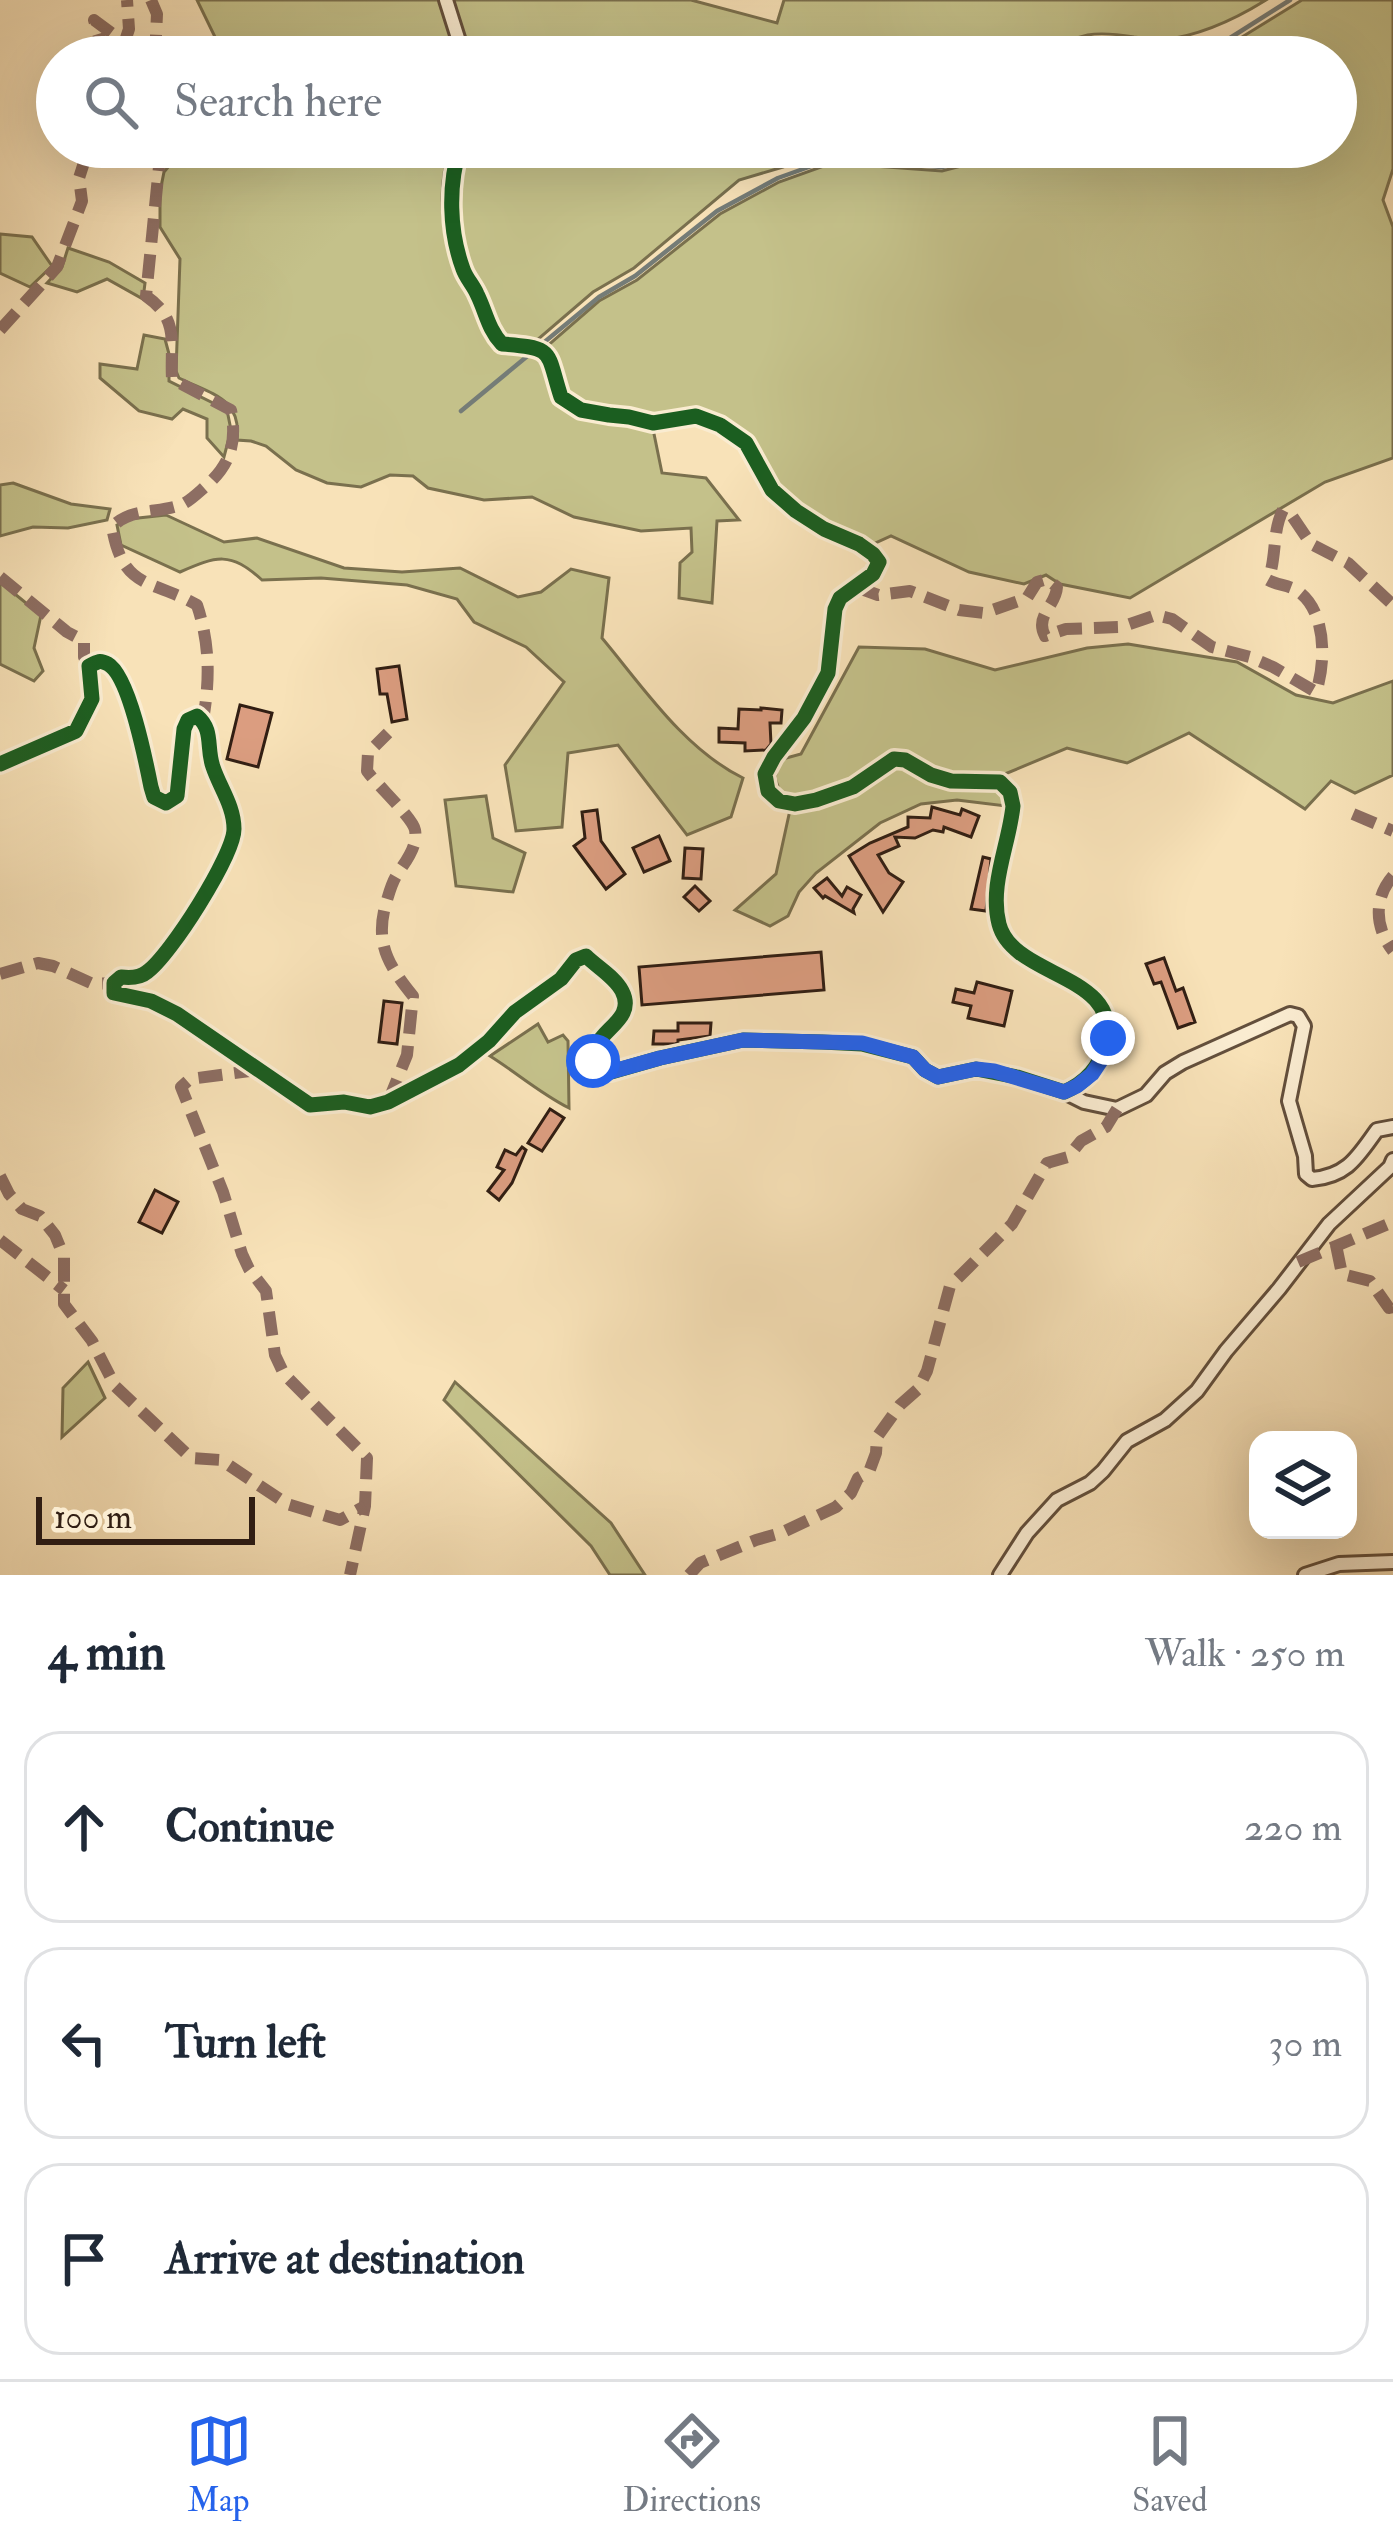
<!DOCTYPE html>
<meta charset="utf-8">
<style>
:root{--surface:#fff;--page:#f6f6f7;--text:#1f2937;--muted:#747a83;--line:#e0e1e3;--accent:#2563eb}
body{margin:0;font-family:"IM FELL Double Pica",serif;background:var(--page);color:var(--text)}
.controls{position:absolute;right:36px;bottom:36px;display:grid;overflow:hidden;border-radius:24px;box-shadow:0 12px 48px #0002}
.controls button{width:108px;height:108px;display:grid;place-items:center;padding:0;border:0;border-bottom:3px solid var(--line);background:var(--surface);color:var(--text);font:60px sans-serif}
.scale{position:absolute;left:36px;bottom:30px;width:219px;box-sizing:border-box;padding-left:12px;border:6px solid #311e13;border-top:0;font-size:33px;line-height:42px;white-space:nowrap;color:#311e13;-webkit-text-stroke:9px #faecd1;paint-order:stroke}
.stop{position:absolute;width:36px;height:36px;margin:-27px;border:9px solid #2563eb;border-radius:50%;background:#fff}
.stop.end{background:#2563eb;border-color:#fff;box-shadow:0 3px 12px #0008}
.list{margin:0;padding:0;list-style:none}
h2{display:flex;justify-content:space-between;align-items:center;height:156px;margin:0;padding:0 48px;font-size:51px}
h2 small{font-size:39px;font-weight:400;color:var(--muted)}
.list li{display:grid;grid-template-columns:78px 1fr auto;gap:36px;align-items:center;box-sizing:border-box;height:192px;margin:0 24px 24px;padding:0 24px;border:3px solid var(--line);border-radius:36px}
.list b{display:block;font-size:45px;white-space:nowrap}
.list em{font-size:39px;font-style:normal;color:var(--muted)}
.icon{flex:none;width:66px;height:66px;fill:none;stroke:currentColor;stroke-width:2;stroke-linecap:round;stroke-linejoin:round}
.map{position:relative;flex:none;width:1393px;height:1575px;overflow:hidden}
.search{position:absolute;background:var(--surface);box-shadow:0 12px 48px #0002;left:36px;right:36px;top:36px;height:132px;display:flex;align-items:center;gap:30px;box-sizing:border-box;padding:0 42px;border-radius:66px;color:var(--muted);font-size:45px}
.sheet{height:804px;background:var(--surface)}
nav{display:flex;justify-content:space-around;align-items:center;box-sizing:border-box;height:168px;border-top:3px solid var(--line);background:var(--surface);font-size:33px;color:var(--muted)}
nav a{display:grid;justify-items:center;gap:6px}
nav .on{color:var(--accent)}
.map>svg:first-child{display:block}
.green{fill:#c4c18a;stroke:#7a704e;stroke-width:3}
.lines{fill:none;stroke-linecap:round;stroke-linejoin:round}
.stream{stroke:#757c77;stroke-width:4.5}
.building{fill:#db9d80;stroke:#311e13;stroke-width:3}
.minor-casing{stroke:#634f3c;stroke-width:18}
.minor{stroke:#faecd1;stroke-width:12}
.quiet{stroke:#8d6e63;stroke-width:12;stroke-dasharray:24 12;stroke-linecap:butt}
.cycleway-casing{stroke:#faecd1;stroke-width:22}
.cycleway{stroke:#1b5e20;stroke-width:15}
.route{stroke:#2563eb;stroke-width:15}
</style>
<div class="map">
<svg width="1393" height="1575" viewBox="0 0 1393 1575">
<rect width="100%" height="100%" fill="#f8e2b8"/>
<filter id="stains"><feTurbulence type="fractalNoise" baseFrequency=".00167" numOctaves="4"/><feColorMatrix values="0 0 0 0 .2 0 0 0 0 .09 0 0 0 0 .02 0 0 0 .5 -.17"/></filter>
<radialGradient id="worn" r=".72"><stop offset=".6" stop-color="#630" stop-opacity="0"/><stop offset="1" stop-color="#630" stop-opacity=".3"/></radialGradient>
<!-- green -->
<g class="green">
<path d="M197 0H439L457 57H229L215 37Z"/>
<path d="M451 0H691L777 23 784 0H1266C1234 20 1200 36 1162 40 1153 41 1143 38 1134 37 1098 31 1075 31 1048 57H470Z"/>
<path d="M1302 0H1393V169L1383 200 1393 227V458L1325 482 1130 598 1060 584 1046 575 1024 584 969 572 891 536 873 544 795 505 775 487 748 436 719 421 653 418 581 406 566 394 558 376V360L546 347 599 301 637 280 720 214 779 182 832 163 942 171 993 158 1003 147H1336V57H1191L1234 42Z"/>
<path d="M185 147H451C436 187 441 237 458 276 461 284 468 291 472 300 480 319 483 333 497 349 507 352 516 350 525 352 550 356 545 392 560 406 576 420 629 422 653 429L662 473 706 478 739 520 717 521 712 603 679 598 680 563 692 552 691 528 641 531 574 517 532 497 484 500 428 488 413 476 390 475 361 487 327 483 296 470 266 446 251 441 237 440C242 398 211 394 179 378L176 371 180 259 160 227V192L164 172Z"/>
<path d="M465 147H968L944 157 876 151 818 152 783 167 739 180 634 268 593 292 536 341 505 339 497 331C484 303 465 273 459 243 453 211 457 178 465 147Z"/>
<path d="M0 234 32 237 52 266 30 287 0 273Z"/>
<path d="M68 248 109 262 145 283 143 299 107 279 77 292 47 283 62 267Z"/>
<path d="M144 335 165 339 169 354V381L227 410 231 430 224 457 207 438V419L183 409 172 419 139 411 100 378V364L137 369Z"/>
<path d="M13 483 71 504 110 509 107 520 68 528 33 527 0 536V485Z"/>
<path d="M166 515 224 542 257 538 344 568 402 572 460 568 518 597 541 592 571 569 609 578 602 638C643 687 684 749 743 778L731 817 687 835 618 745 568 753 562 827 516 831 505 765 564 682 526 647 474 622 457 599 407 585 321 578 262 580C230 551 217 556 180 572L121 545 117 525 129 519Z"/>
<path d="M0 582 41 615 34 648 43 671 34 681 0 664Z"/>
<path d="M1128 644 1237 662 1296 695 1333 703 1393 681V775L1355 793 1331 781 1305 809 1189 733 1127 763 1067 748 1005 774 981 777 941 771 925 765 915 757 902 754C869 772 819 810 780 792L775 778 779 760 801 754 859 647 925 649 995 670 1087 648Z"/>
<path d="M898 765 957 787 998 788 1006 806 957 800 921 804 880 823 816 873 799 892 788 916 770 926 735 910 776 874 790 810 841 800Z"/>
<path d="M486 796 493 838 525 853 513 892 456 886 445 800Z"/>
<path d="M538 1024 548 1042 563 1035 568 1041 569 1108C541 1094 517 1073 490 1056Z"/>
<path d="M88 1362 105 1398 62 1437 63 1388Z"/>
<path d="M455 1382 611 1523 645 1575H610L591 1546 444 1400Z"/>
</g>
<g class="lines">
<!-- stream -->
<g class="stream">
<path d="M1067 57C1097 37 1120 40 1150 57"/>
<path d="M1181 57 1230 38 1290 0"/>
<path d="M461 411 599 297 635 276 717 211 778 178 831 159 942 167 989 155 996 147"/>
</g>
</g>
<!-- building -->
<g class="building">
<path d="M399 666 407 719 392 722 387 694H380L377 669Z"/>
<path d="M240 705 272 713 258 767 227 759Z"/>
<path d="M761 708 782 710 781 723H770L771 744 766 750 745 751V743L719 742V728L738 729 739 709 761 710Z"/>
<path d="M932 807 960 815 962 809 979 816 971 837 944 827 943 832 933 830 915 838 895 837 899 846 878 855 889 873 903 882 883 912 849 856 870 843 908 827V817L930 818Z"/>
<path d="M597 810 601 841 625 874 606 889 574 846 585 838 582 812Z"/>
<path d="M659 836 670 861 644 872 633 848Z"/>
<path d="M685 848 703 849 701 879 683 878Z"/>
<path d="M983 857 991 859 986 911 971 909Z"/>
<path d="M827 878 842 896 847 887 861 895 853 909 854 913 825 896 823 898 814 888Z"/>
<path d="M695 886 710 901 699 911 684 897Z"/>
<path d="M821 952 824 990 642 1005 639 967Z"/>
<path d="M1164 958 1176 991 1183 988 1195 1022 1178 1028 1161 982 1154 984 1146 964Z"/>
<path d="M977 982 1012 991 1004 1026 968 1018 971 1006 953 1002 956 989 974 993Z"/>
<path d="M384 1001 402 1003 397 1044 379 1042Z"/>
<path d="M678 1023H711L710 1036 678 1040V1043L675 1044H653L654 1031H678Z"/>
<path d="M550 1109 564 1118 542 1151 528 1143Z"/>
<path d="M522 1147 526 1150 512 1183 499 1200 488 1191 504 1170 497 1167 505 1150 516 1155Z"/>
<path d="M155 1190 178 1202 162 1233 139 1222Z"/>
</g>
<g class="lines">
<defs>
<g id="minor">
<path d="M446 0 464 57"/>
<path d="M0 764 76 731 92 699 89 666C98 662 99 659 108 664 129 676 146 762 151 787L154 797 166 803 177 796 184 729 188 720 197 716C214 730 206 748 213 767 220 788 234 806 234 829 234 855 170 956 147 972 140 978 130 978 121 977L114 983V993L151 1001 177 1014 310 1105 344 1102 370 1107 388 1102 459 1065 489 1041 515 1012 561 979 576 960 586 956C597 967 615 977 622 991 640 1026 578 1033 598 1069L611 1072 660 1058 743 1040 822 1042 862 1044 913 1057 925 1070 938 1077 976 1069 1017 1077 1064 1092C1085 1083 1099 1069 1105 1046 1125 973 1013 979 999 924 989 885 1009 845 1013 806L1010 792 1000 782 951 781 931 775 905 760 894 759 853 787 816 800 795 804 779 801 768 791 765 774 774 757 804 718 828 673 835 609 840 598 873 574 879 562 873 554 859 544 824 529 796 511 772 490 746 443 720 425 696 416 653 423 629 417 609 415 581 410 561 397C546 351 556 348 502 344 488 329 486 312 477 294 473 285 466 278 463 269 449 231 448 185 460 147"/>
<path d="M1064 1092 1084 1102 1117 1109 1146 1095 1165 1073 1183 1062 1290 1014 1298 1016 1304 1026 1289 1101 1305 1156 1306 1174 1312 1179C1348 1176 1358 1156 1377 1130L1393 1127"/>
<path d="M1000 1575 1027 1533 1057 1500 1090 1483 1103 1471 1127 1441 1165 1420 1197 1391 1226 1351 1279 1289 1329 1224 1390 1167 1393 1160"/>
<path d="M1305 1575 1339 1564 1393 1562"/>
</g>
</defs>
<!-- minor casing -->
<use href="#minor" class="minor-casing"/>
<!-- minor -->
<use href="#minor" class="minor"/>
<!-- quiet -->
<g class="quiet">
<path d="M151 0 157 14 155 57"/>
<path d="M105 57 94 20 117 37 126 38 129 29 127 0"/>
<path d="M161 147 146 296C180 320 170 342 172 379L231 410C237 442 231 464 206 486 199 492 191 500 183 504 159 514 131 507 112 527 123 591 152 579 197 605 210 644 210 680 203 720"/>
<path d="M0 330 57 267 82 201 79 178 89 147"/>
<path d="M0 577 67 632 84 641V657L89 666"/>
<path d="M856 587 878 595 910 591 959 610 984 613 1027 598 1037 582 1047 579 1057 587C1056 606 1034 616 1045 636L1066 629 1121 627 1156 615 1172 619 1212 647 1250 657 1273 667 1316 692C1326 663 1327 609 1296 590 1288 585 1277 585 1268 580 1277 557 1272 531 1283 510L1292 516 1311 544 1348 563 1393 605"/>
<path d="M1353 814 1393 831"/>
<path d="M1393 876C1373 899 1375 928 1393 951"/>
<path d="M0 974 38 963 53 966 93 984 114 983"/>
<path d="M258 1070 190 1079 181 1087 223 1192 242 1254 249 1269 266 1291 275 1355 284 1374 367 1458 365 1506 350 1575"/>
<path d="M388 1102 407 1055 413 996C387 964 374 941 387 900 390 890 392 882 398 873 406 861 418 846 415 830 413 818 377 785 367 771L368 753 388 733"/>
<path d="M0 1176 9 1194 22 1209 40 1216 55 1235 64 1257V1304L92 1341 115 1386 191 1458 221 1460 287 1504 340 1520 365 1506"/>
<path d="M0 1240 64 1290"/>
<path d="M1336 1245 1342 1274 1370 1281 1389 1308 1393 1307"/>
<path d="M1298 1262 1393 1222"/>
<path d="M689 1575 700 1563 756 1540 781 1533 836 1507 851 1493 858 1478 869 1472 876 1453 877 1437 900 1405 918 1389 927 1371 950 1286 1012 1224 1047 1163 1068 1157 1081 1141 1106 1127 1117 1109"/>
</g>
<defs>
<path id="cycleway" d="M0 764 76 731 92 699 89 666C98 662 99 659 108 664 129 676 146 762 151 787L154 797 166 803 177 796 184 729 188 720 197 716C214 730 206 748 213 767 220 788 234 806 234 829 234 855 170 956 147 972 140 978 130 978 121 977L114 983V993L151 1001 177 1014 310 1105 344 1102 370 1107 388 1102 459 1065 489 1041 515 1012 561 979 576 960 586 956C597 967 615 977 622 991 640 1026 578 1033 598 1069L611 1072 660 1058 743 1040 822 1042 862 1044 913 1057 925 1070 938 1077 976 1069 1017 1077 1064 1092C1085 1083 1099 1069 1105 1046 1125 973 1013 979 999 924 989 885 1009 845 1013 806L1010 792 1000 782 951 781 931 775 905 760 894 759 853 787 816 800 795 804 779 801 768 791 765 774 774 757 804 718 828 673 835 609 840 598 873 574 879 562 873 554 859 544 824 529 796 511 772 490 746 443 720 425 696 416 653 423 629 417 609 415 581 410 561 397C546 351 556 348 502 344 488 329 486 312 477 294 473 285 466 278 463 269 449 231 448 185 460 147"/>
</defs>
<!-- cycleway casing -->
<use href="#cycleway" class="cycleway-casing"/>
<!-- cycleway -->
<use href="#cycleway" class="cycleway"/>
</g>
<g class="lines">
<!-- route -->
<path class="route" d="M593 1061 598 1069 610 1072 660 1058 743 1040 862 1043 913 1057 925 1070 938 1077 976 1069 994 1071 1064 1092 1077 1086 1092 1074 1102 1059 1108 1038"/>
</g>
<rect width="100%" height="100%" filter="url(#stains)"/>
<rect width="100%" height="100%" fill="url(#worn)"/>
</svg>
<div class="controls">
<button><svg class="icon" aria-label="layers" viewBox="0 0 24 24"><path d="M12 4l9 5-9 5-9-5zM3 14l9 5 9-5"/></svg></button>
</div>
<div class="scale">100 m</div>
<div class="stop" style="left:593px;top:1061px"></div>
<div class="stop end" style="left:1108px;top:1038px"></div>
<div class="search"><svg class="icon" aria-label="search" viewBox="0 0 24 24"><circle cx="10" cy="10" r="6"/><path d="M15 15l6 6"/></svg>Search here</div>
</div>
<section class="sheet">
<h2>4 min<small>Walk · 250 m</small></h2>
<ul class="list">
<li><svg class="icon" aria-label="ahead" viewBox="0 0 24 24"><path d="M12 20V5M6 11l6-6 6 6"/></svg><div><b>Continue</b></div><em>220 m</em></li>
<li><svg class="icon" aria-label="left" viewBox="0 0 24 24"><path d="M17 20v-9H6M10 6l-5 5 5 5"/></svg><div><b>Turn left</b></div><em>30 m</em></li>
<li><svg class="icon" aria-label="arrive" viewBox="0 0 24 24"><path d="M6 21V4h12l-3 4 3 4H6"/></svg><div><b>Arrive at destination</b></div></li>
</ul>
</section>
<nav>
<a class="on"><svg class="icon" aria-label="map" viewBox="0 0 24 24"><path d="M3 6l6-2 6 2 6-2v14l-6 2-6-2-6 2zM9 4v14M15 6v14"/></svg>Map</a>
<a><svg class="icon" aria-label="directions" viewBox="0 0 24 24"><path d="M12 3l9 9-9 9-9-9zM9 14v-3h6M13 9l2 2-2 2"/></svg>Directions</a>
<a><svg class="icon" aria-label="saved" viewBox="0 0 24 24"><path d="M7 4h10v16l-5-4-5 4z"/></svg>Saved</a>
</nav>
